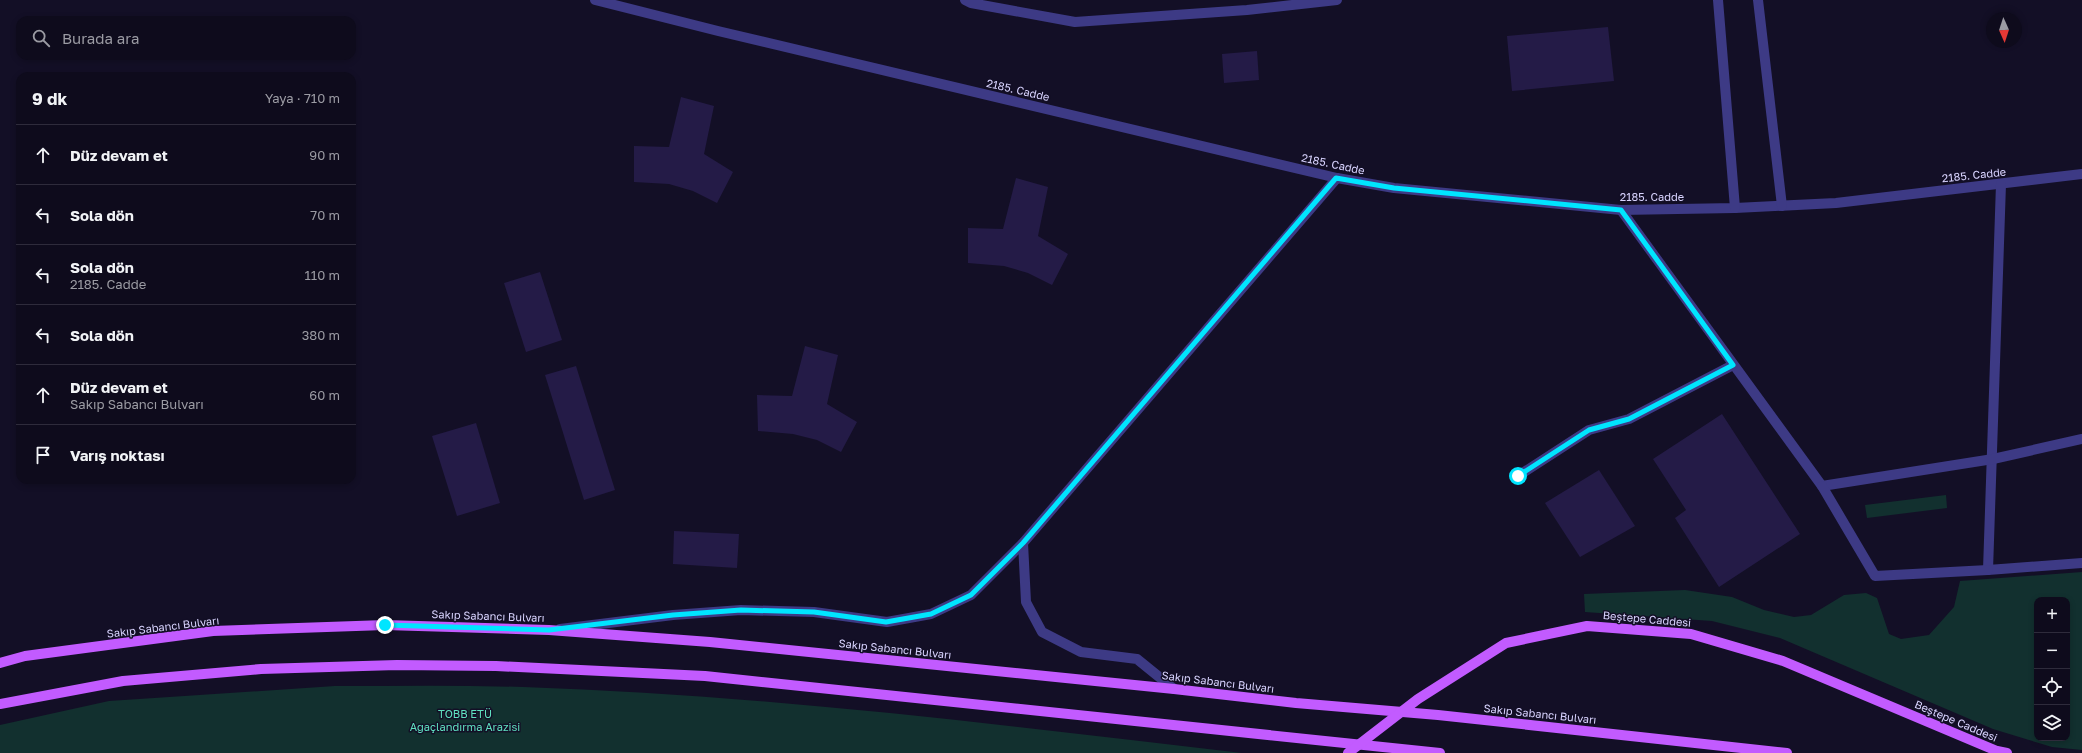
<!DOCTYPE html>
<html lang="tr">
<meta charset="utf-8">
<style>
:root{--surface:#0e0b1c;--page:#171425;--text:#f1f3f6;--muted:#9b9ba3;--line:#2e2b3b}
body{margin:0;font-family:"Golos Text",sans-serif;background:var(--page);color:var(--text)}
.controls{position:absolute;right:12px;bottom:12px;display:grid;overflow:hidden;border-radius:8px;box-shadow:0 2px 6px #0003}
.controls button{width:36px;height:36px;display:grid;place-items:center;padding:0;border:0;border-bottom:1px solid var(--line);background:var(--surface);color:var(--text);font:20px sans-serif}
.compass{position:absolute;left:1986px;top:12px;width:36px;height:36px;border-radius:50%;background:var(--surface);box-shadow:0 2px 6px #0003;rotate:177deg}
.stop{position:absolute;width:12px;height:12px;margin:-9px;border:3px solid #00e5ff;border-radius:50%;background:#fff}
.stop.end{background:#00e5ff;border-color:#fff;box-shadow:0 1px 4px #0008}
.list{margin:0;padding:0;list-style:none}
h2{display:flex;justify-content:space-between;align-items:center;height:52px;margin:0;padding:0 16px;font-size:17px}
h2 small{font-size:13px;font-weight:400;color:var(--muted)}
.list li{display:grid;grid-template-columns:26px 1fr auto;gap:12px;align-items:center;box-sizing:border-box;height:60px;padding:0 16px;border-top:1px solid var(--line)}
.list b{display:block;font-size:15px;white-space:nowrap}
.list p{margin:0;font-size:13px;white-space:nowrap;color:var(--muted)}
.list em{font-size:13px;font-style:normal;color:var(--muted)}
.icon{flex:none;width:22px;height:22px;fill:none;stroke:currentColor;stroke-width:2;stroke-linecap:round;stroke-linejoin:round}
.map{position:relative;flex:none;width:2082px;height:753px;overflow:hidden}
.search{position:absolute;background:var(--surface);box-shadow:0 2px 6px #0003;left:16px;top:16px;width:340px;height:44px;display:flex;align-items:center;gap:10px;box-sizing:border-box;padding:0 14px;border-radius:12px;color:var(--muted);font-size:15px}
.panel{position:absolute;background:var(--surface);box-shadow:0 2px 6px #0003;left:16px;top:72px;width:340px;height:412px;border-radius:12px}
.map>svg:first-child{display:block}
.green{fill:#12302f;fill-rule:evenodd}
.building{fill:#241b47}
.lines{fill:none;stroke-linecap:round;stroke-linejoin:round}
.minor{stroke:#3d3a85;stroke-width:10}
.major{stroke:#c25bff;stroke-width:10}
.route{stroke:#00e5ff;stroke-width:5}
.labels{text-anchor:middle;stroke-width:3;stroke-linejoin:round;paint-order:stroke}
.street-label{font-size:11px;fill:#d9d4ff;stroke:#130f26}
.park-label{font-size:11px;fill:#5fe0c0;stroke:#130f26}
</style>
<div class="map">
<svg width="2082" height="753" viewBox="0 0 2082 753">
<rect width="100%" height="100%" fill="#130f26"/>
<!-- green -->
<g class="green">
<path d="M1946 495 1947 508 1867 518 1865 505Z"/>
<path d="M2082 572V750L2052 747 1993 729 1780 638 1712 621 1585 612 1584 594 1685 590 1732 597 1764 610 1794 617 1811 615 1844 595 1866 593 1877 598 1889 634 1901 639 1929 635 1954 607 1960 581ZM2037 600H2067V738H2037Z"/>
<path d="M335 686C398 686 460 685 523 687 763 695 1003 725 1242 753H0V725L109 701Z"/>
</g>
<!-- building -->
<g class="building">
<path d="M1608 27 1614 81 1512 91 1507 36Z"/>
<path d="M1257 51 1259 80 1224 83 1222 54Z"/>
<path d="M681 97 714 106 704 154 733 172 717 203 693 191 669 184 634 182V146L669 147Z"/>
<path d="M1016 178 1048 187 1038 236 1068 254 1052 285 1028 273 1004 266 968 263V228L1003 229Z"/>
<path d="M540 272 562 340 526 352 504 283Z"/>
<path d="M805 346 838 355 827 404 857 422 841 452 817 440 793 434 758 431 757 395 792 396Z"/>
<path d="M576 366 615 490 584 500 545 375Z"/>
<path d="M1722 414 1800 534 1719 587 1675 518 1686 510 1653 459Z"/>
<path d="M476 423 500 503 457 516 432 436Z"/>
<path d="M1599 470 1635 526 1580 557 1545 503Z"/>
<path d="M674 531 739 534 737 568 673 564Z"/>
</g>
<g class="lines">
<!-- minor -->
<g class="minor">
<path d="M595 0 718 31 1337 178 1394 188 1621 210 1735 208 1836 203 2082 174"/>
<path d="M965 0 971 3 1075 22 1247 10 1337 0"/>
<path d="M1718 0 1735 208"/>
<path d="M1758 0 1782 206"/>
<path d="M2001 184 1988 570 2082 563"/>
<path d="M1621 210 1822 486 1993 459 2082 439"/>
<path d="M1518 476 1589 430 1629 419 1733 365"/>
<path d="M1822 486 1875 576 1988 570"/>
<path d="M1023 543 1026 602 1042 632 1081 652 1137 659 1174 689"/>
<path d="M560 629 673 615 741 610 814 612 887 622 931 614 971 595 1023 543 1337 178"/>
</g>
<!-- major -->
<g class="major">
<path d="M0 663 25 656 213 631 385 625 549 630 710 642 1174 689 1296 703 1438 715 1787 753"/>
<path d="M0 704 123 681 261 669 397 665 496 666 705 676 1440 753"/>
<path d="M1348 753 1418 699 1506 643 1587 626 1691 634 1783 661 1997 751 2007 753"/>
</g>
</g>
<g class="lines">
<!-- route -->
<path class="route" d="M385 625 549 630 673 615 741 610 814 612 886 622 931 614 971 595 1023 543 1336 178 1394 188 1621 210 1733 365 1629 419 1589 430 1518 476"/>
</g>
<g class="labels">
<!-- street labels -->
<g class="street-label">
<text transform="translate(1018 90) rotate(13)" y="4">2185. Cadde</text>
<text transform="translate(1333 164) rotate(12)" y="4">2185. Cadde</text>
<text transform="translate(1974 175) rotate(-6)" y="4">2185. Cadde</text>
<text x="1652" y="201">2185. Cadde</text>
<text transform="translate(488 616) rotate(2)" y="4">Sakıp Sabancı Bulvarı</text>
<text transform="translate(1647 619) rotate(5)" y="4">Beştepe Caddesi</text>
<text transform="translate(163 627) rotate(-7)" y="4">Sakıp Sabancı Bulvarı</text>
<text transform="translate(895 649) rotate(6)" y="4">Sakıp Sabancı Bulvarı</text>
<text transform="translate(1218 682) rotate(7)" y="4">Sakıp Sabancı Bulvarı</text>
<text transform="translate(1540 714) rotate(6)" y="4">Sakıp Sabancı Bulvarı</text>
<text transform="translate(1956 721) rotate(23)" y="4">Beştepe Caddesi</text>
</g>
<!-- park labels -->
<g class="park-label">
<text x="465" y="718">TOBB ETÜ<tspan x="465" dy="13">Ağaçlandırma Arazisi</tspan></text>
</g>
</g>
</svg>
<div class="controls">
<button>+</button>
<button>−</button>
<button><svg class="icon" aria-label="locate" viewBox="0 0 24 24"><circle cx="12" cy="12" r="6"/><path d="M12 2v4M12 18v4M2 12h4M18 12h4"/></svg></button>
<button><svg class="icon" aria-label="layers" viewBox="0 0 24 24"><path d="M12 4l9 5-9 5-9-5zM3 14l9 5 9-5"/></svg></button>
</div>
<svg class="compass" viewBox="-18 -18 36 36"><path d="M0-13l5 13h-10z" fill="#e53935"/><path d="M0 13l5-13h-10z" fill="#9b9ba3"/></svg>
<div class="stop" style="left:1518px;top:476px"></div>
<div class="stop end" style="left:385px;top:625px"></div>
<div class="search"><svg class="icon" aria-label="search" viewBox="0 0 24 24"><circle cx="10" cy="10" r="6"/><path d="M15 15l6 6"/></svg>Burada ara</div>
<section class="panel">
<h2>9 dk<small>Yaya · 710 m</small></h2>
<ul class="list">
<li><svg class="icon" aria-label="ahead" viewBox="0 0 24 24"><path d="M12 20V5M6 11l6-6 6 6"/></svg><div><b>Düz devam et</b></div><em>90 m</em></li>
<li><svg class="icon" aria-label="left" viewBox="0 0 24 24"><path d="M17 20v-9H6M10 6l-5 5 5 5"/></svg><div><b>Sola dön</b></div><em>70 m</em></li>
<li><svg class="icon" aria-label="left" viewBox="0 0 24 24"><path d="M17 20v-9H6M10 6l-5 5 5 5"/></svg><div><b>Sola dön</b><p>2185. Cadde</p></div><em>110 m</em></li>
<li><svg class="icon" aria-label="left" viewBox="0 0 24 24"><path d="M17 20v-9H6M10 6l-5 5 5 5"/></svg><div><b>Sola dön</b></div><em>380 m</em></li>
<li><svg class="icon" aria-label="ahead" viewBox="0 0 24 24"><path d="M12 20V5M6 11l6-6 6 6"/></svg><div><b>Düz devam et</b><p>Sakıp Sabancı Bulvarı</p></div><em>60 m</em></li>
<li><svg class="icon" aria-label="arrive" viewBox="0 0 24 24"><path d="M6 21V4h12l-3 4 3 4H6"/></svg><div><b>Varış noktası</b></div></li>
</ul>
</section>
</div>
